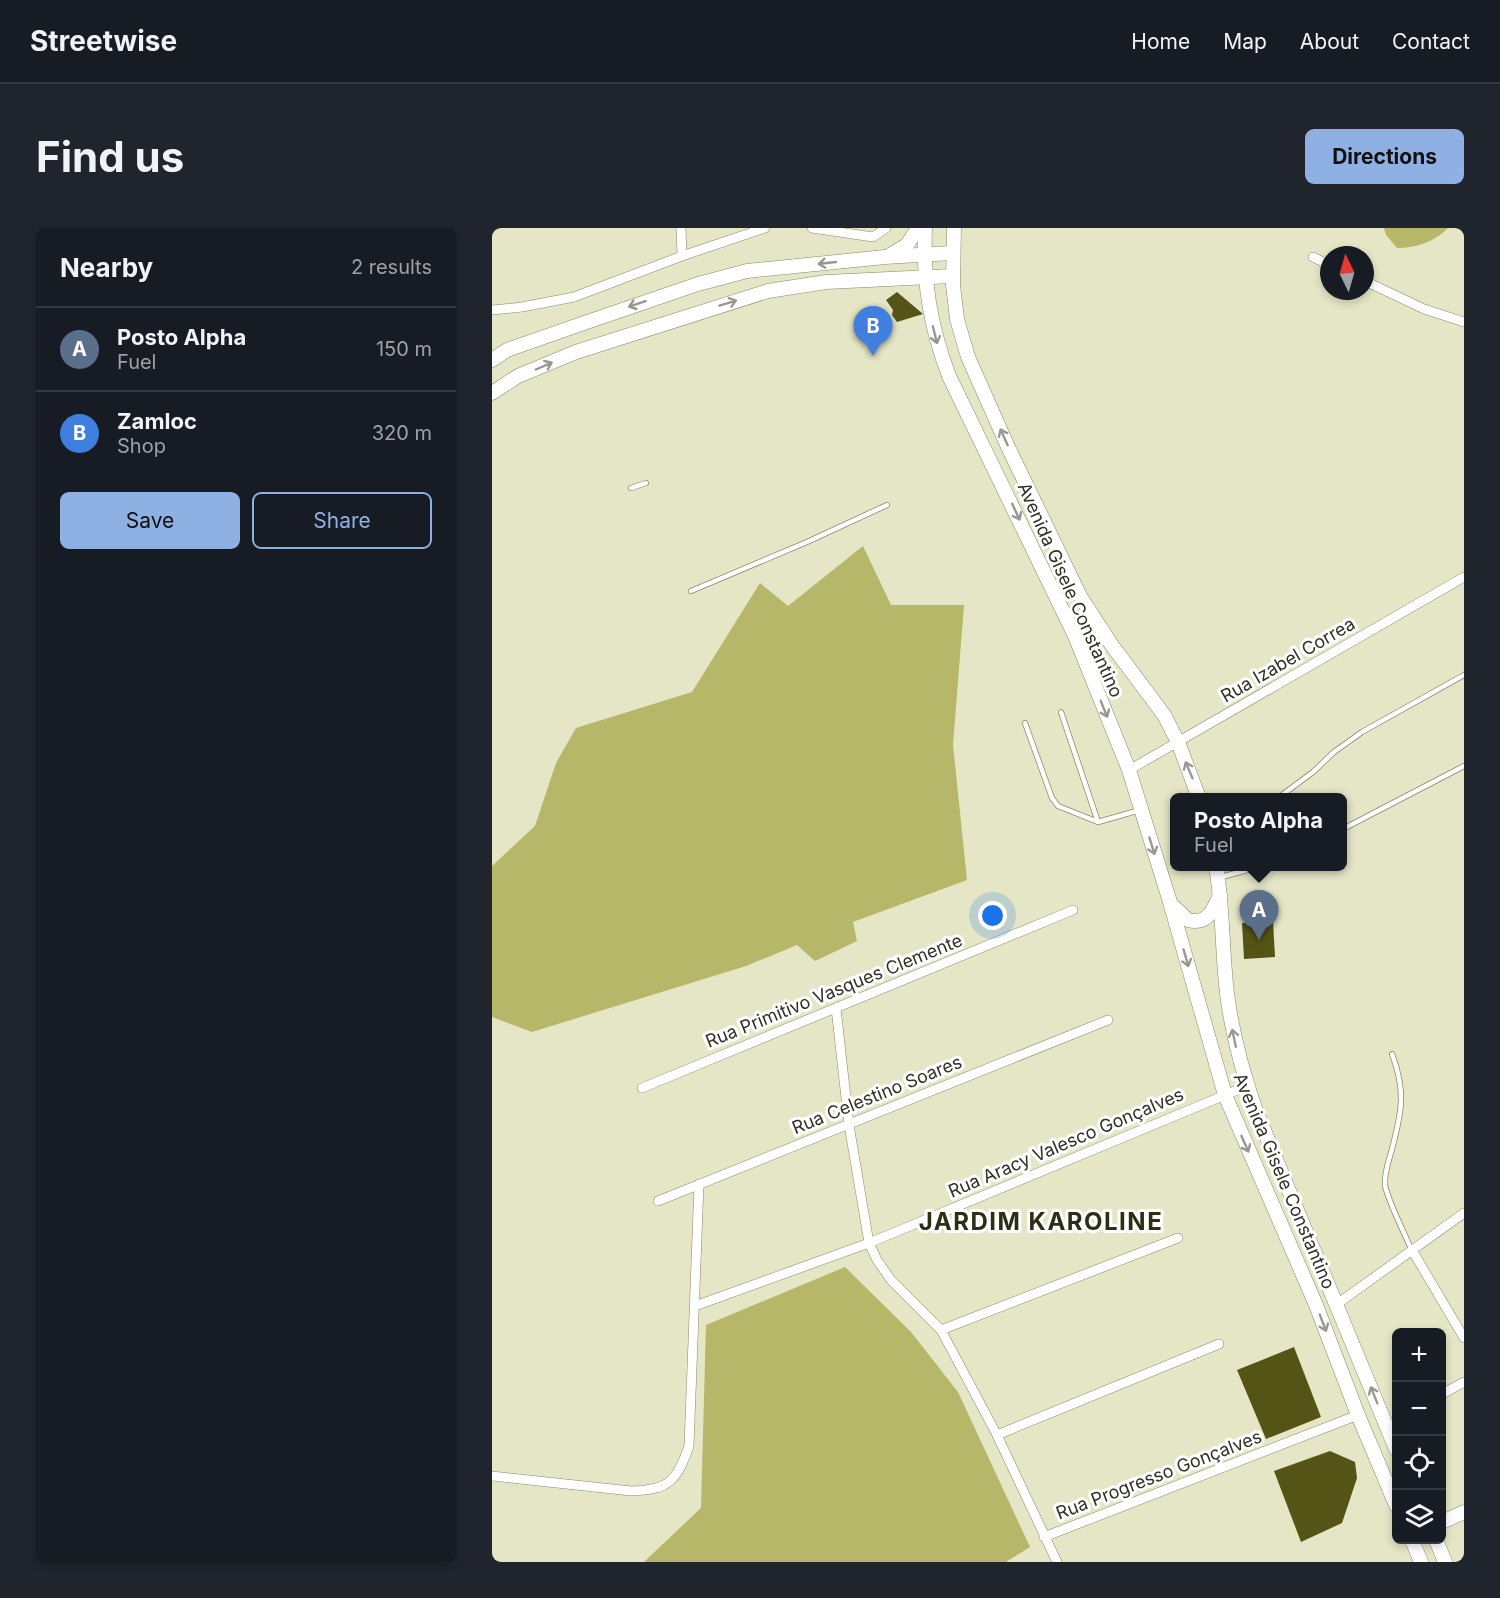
<!DOCTYPE html>
<meta charset="utf-8">
<style>
:root{--surface:#171b24;--page:#20242c;--text:#f1f3f6;--muted:#9ea1a6;--line:#363941;--accent:#8eb0e2}
body{margin:0;font-family:Inter,sans-serif;background:var(--page);color:var(--text)}
.controls{position:absolute;right:18px;bottom:18px;display:grid;overflow:hidden;border-radius:9px;box-shadow:0 3px 9px #0003}
.controls button{width:54px;height:54px;display:grid;place-items:center;padding:0;border:0;border-bottom:2px solid var(--line);background:var(--surface);color:var(--text);font:30px sans-serif}
.compass{position:absolute;left:828px;top:18px;width:54px;height:54px;border-radius:50%;background:var(--surface);box-shadow:0 3px 9px #0003;rotate:355deg}
.you{position:absolute;left:501px;top:688px;width:21px;height:21px;margin:-15px;border:4px solid #fff;border-radius:50%;background:#1a73e8;box-shadow:0 0 0 9px #1a73e833}
.badge{display:grid;place-items:center;width:39px;height:39px;border-radius:50%;background:var(--accent);color:#fff;font-size:20px;font-weight:700}
.pin{position:absolute;translate:-50% -50px;filter:drop-shadow(0 2px 3px #0008)}
.pin::after{content:'';position:absolute;top:32px;width:21px;height:18px;background:inherit;clip-path:polygon(0 0,100% 0,50% 100%)}
.popup{position:absolute;left:678px;top:565px;width:177px;height:78px;box-sizing:border-box;display:grid;place-content:center;border-radius:9px;background:var(--surface);filter:drop-shadow(0 2px 4px #0005);font-size:20px;white-space:nowrap;color:var(--muted)}
.popup b{font-size:22px;color:var(--text)}
.popup::after{content:'';position:absolute;left:50%;top:100%;margin-left:-12px;border:12px solid transparent;border-top-color:var(--surface)}
.list{margin:0;padding:0;list-style:none}
h2{display:flex;justify-content:space-between;align-items:center;height:78px;margin:0;padding:0 24px;font-size:26px}
h2 small{font-size:20px;font-weight:400;color:var(--muted)}
.list li{display:grid;grid-template-columns:39px 1fr auto;gap:18px;align-items:center;box-sizing:border-box;height:84px;padding:0 24px;border-top:2px solid var(--line)}
.list b{display:block;font-size:22px;white-space:nowrap}
.list p{margin:0;font-size:20px;white-space:nowrap;color:var(--muted)}
.list em{font-size:20px;font-style:normal;color:var(--muted)}
.actions{display:flex;gap:12px;padding:18px 24px}
.actions a{flex:1;padding:14px 0;border:2px solid var(--accent);border-radius:9px;text-align:center;font-size:21px;color:var(--accent)}
.actions .main{background:var(--accent);color:#111}
.icon{flex:none;width:33px;height:33px;fill:none;stroke:currentColor;stroke-width:2;stroke-linecap:round;stroke-linejoin:round}
.map{position:relative;flex:none;width:972px;height:1334px;overflow:hidden;border-radius:9px}
header{display:flex;align-items:center;gap:36px;box-sizing:border-box;height:84px;padding:0 30px;background:var(--surface);border-bottom:2px solid var(--line)}
header strong{font-size:28px}
nav{display:flex;gap:33px;margin-inline-start:auto;font-size:21px}
.intro{display:flex;align-items:center;justify-content:space-between;box-sizing:border-box;height:144px;padding:0 36px}
h1{margin:0;font-size:42px}
.button{padding:15px 27px;border-radius:9px;background:var(--accent);color:#111;font-size:21px;font-weight:700}
main{display:flex;gap:36px;padding:0 36px}
aside{flex:1;background:var(--surface);border-radius:9px;box-shadow:0 3px 9px #0003}
.map>svg:first-child{display:block}
.forest{fill:#b6b768}
.building{fill:#555417}
.lines{fill:none;stroke-linecap:round;stroke-linejoin:round}
.service-casing{stroke:#88896b;stroke-width:6}
.minor-casing{stroke:#88896b;stroke-width:10}
.secondary-casing{stroke:#88896b;stroke-width:15}
.service{stroke:#fff;stroke-width:4.5}
.minor{stroke:#fff;stroke-width:9}
.secondary{stroke:#fff;stroke-width:14}
.oneway{stroke:#989892}
.labels{text-anchor:middle;stroke-width:6;stroke-linejoin:round;paint-order:stroke}
.street-label{font-size:18px;fill:#303024;stroke:#fff}
.district-label{font-size:24px;font-weight:bold;letter-spacing:1.5px;fill:#2e2e14;stroke:#fff}
</style>
<header>
<strong>Streetwise</strong>
<nav><a>Home</a><a>Map</a><a>About</a><a>Contact</a></nav>
</header>
<div class="intro"><h1>Find us</h1><a class="button">Directions</a></div>
<main>
<aside>
<h2>Nearby<small>2 results</small></h2>
<ul class="list">
<li><span class="badge" style="background:#5c6f8a">A</span><div><b>Posto Alpha</b><p>Fuel</p></div><em>150 m</em></li>
<li><span class="badge" style="background:#3f7fe0">B</span><div><b>Zamloc</b><p>Shop</p></div><em>320 m</em></li>
</ul>
<div class="actions"><a class="main">Save</a><a>Share</a></div>
</aside>
<div class="map">
<svg width="972" height="1334" viewBox="0 0 972 1334">
<rect width="100%" height="100%" fill="#e5e6c6"/>
<!-- forest -->
<g class="forest">
<path d="M892 0H956C942 14 924 20 905 20L894 7Z"/>
<path d="M371 318 399 377H472L461 517 475 652 361 694 365 713 323 733 305 717 254 738 40 804 0 789V638L43 598 64 535 84 500 200 464 268 355 296 378Z"/>
<path d="M353 1039 419 1104 466 1164 538 1319 514 1334H152L209 1280 214 1097Z"/>
</g>
<!-- building -->
<g class="building">
<path d="M405 64 431 86 405 94 400 87 401 82 394 72Z"/>
<path d="M781 693 783 729 752 731 750 695Z"/>
<path d="M802 1119 829 1189 774 1211 745 1142Z"/>
<path d="M838 1223 863 1234 865 1250 850 1295 809 1314 782 1243Z"/>
</g>
<g class="lines">
<defs>
<g id="service">
<path d="M139 260 154 255"/>
<path d="M199 363 315 314 395 277"/>
<path d="M569 484 606 594"/>
<path d="M533 495 560 570 566 578 606 594 648 582"/>
<path d="M786 570 821 544 842 524 870 504 972 447"/>
<path d="M851 601 972 538"/>
<path d="M729 649 770 638"/>
<path d="M900 826C914 863 910 883 900 921 897 932 892 945 893 957 895 971 913 1006 919 1021"/>
</g>
<g id="minor">
<path d="M189 0 190 28"/>
<path d="M320 0 381 9 394 0"/>
<path d="M821 29 837 37"/>
<path d="M873 53 932 81 972 94"/>
<path d="M0 82 30 79 82 69 190 28 273 0"/>
<path d="M637 542 972 349"/>
<path d="M344 780 357 897 377 1015 385 1032 399 1052 449 1102 505 1207 565 1334"/>
<path d="M150 860 581 682"/>
<path d="M166 973 616 792"/>
<path d="M920 1022 972 1110"/>
<path d="M845 1076 972 985"/>
<path d="M203 1078 377 1015 755 858"/>
<path d="M449 1102 686 1010"/>
<path d="M950 1166 972 1154"/>
<path d="M505 1207 727 1116"/>
<path d="M0 1248 139 1263C177 1262 185 1253 197 1218L207 956"/>
<path d="M552 1309 866 1187"/>
</g>
<g id="secondary">
<path d="M433 0C431 53 438 98 457 148L583 408 637 542 678 674 733 867 824 1077 866 1187 904 1277"/>
<path d="M462 0 461 57 465 91 476 129 516 219 588 368 619 416 672 487 686 514 707 570"/>
<path d="M398 27 415 17 426 0"/>
<path d="M0 132 15 122 95 94 206 56 255 43 393 29 460 25"/>
<path d="M0 165 26 148 84 124 276 63 334 54 460 48"/>
<path d="M724 638C730 673 730 709 733 744 736 792 748 837 764 883L904 1221"/>
<path d="M681 678 696 692C716 697 721 682 728 667"/>
<path d="M950 1294 972 1284"/>
<path d="M920 1312 929 1334"/>
<path d="M944 1312 953 1334"/>
</g>
</defs>
<!-- service casing -->
<use href="#service" class="service-casing"/>
<!-- minor casing -->
<use href="#minor" class="minor-casing"/>
<!-- secondary casing -->
<use href="#secondary" class="secondary-casing"/>
<!-- service -->
<use href="#service" class="service"/>
<!-- minor -->
<use href="#minor" class="minor"/>
<!-- secondary -->
<use href="#secondary" class="secondary"/>
</g>
<!-- one-way arrows -->
<defs><path id="oneway-shaft" d="M-6 0H5M1.5-3L5.5 0L1.5 3" fill="none" stroke-width="1.6" stroke-linecap="round" stroke-linejoin="round" transform="scale(1.5)"/></defs>
<g class="oneway">
<use href="#oneway-shaft" transform="translate(335 35) rotate(174)"/>
<use href="#oneway-shaft" transform="translate(236 75) rotate(-17)"/>
<use href="#oneway-shaft" transform="translate(145 76) rotate(161)"/>
<use href="#oneway-shaft" transform="translate(443 107) rotate(76)"/>
<use href="#oneway-shaft" transform="translate(52 138) rotate(-23)"/>
<use href="#oneway-shaft" transform="translate(512 209) rotate(-114)"/>
<use href="#oneway-shaft" transform="translate(524 284) rotate(65)"/>
<use href="#oneway-shaft" transform="translate(612 481) rotate(68)"/>
<use href="#oneway-shaft" transform="translate(697 542) rotate(-113)"/>
<use href="#oneway-shaft" transform="translate(660 618) rotate(73)"/>
<use href="#oneway-shaft" transform="translate(694 730) rotate(74)"/>
<use href="#oneway-shaft" transform="translate(742 810) rotate(-102)"/>
<use href="#oneway-shaft" transform="translate(753 916) rotate(66)"/>
<use href="#oneway-shaft" transform="translate(831 1095) rotate(69)"/>
<use href="#oneway-shaft" transform="translate(882 1167) rotate(-112)"/>
</g>
<g class="labels">
<!-- street labels -->
<g class="street-label">
<text transform="translate(578 362) rotate(66)" y="6">Avenida Gisele Constantino</text>
<text transform="translate(796 432) rotate(-30)" y="6">Rua Izabel Correa</text>
<text transform="translate(342 763) rotate(-22)" y="6">Rua Primitivo Vasques Clemente</text>
<text transform="translate(385 867) rotate(-22)" y="6">Rua Celestino Soares</text>
<text transform="translate(574 915) rotate(-23)" y="6">Rua Aracy Valesco Gonçalves</text>
<text transform="translate(792 953) rotate(67)" y="6">Avenida Gisele Constantino</text>
<text transform="translate(667 1247) rotate(-21)" y="6">Rua Progresso Gonçalves</text>
</g>
<!-- district labels -->
<g class="district-label">
<text x="549" y="1002">JARDIM KAROLINE</text>
</g>
</g>
</svg>
<div class="controls">
<button>+</button>
<button>−</button>
<button><svg class="icon" aria-label="locate" viewBox="0 0 24 24"><circle cx="12" cy="12" r="6"/><path d="M12 2v4M12 18v4M2 12h4M18 12h4"/></svg></button>
<button><svg class="icon" aria-label="layers" viewBox="0 0 24 24"><path d="M12 4l9 5-9 5-9-5zM3 14l9 5 9-5"/></svg></button>
</div>
<svg class="compass" viewBox="-18 -18 36 36"><path d="M0-13l5 13h-10z" fill="#e53935"/><path d="M0 13l5-13h-10z" fill="#9ea1a6"/></svg>
<div class="you"></div>
<div class="pin badge" style="left:767px;top:712px;background:#5c6f8a">A</div>
<div class="popup"><b>Posto Alpha</b>Fuel</div>
<div class="pin badge" style="left:381px;top:128px;background:#3f7fe0">B</div>
</div>
</main>
